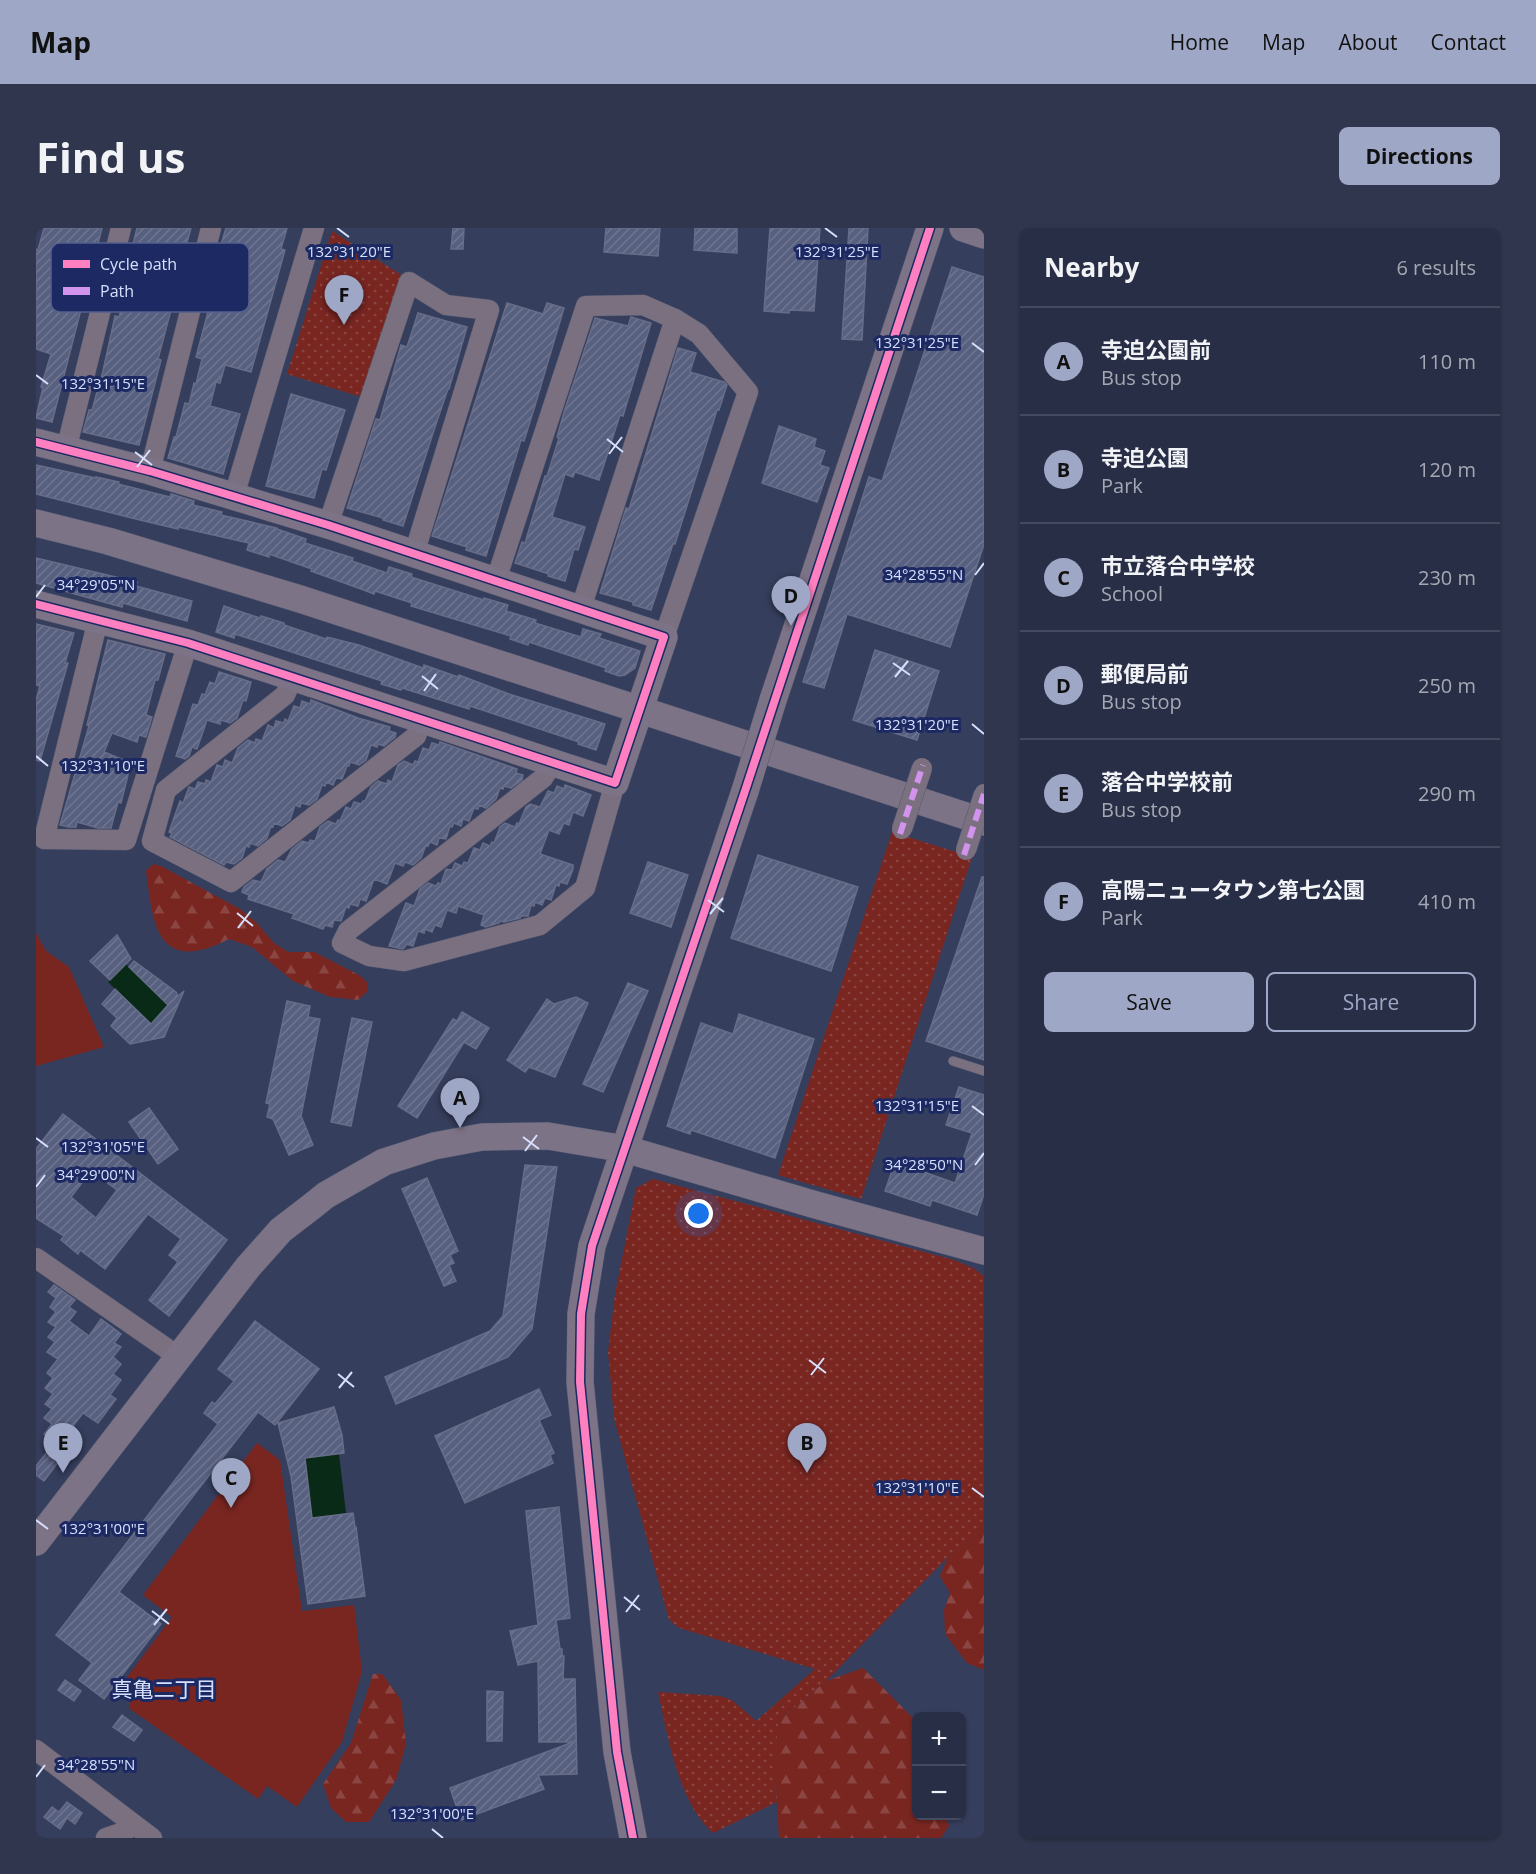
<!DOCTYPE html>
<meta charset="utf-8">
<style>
:root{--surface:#282e46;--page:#30364d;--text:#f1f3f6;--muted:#a5a8b3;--line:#444a5f;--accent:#9ea7c5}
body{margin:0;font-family:"Open Sans","Noto Sans JP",sans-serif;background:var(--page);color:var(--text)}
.controls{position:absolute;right:18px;bottom:18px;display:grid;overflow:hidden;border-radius:9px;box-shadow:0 2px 4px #0004}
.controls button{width:54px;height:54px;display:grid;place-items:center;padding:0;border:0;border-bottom:2px solid var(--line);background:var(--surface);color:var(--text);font:30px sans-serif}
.you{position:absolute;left:663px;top:986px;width:21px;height:21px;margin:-15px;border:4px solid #fff;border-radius:50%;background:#1a73e8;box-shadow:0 0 0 9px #1a73e833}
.badge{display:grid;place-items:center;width:39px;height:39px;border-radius:50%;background:var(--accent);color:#111;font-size:20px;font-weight:700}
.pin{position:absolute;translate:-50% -50px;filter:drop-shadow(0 2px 3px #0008)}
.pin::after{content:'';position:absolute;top:32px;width:21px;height:18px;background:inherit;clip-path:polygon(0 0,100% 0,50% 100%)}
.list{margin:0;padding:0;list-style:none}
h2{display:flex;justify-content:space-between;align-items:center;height:78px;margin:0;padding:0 24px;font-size:26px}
h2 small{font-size:20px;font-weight:400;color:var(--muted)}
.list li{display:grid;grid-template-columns:39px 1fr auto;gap:18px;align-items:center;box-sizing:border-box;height:108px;padding:0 24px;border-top:2px solid var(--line)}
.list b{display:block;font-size:22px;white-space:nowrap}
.list p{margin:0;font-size:20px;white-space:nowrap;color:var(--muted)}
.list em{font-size:20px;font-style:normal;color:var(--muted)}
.actions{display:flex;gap:12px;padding:18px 24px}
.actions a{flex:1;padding:14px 0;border:2px solid var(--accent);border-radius:9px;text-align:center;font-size:21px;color:var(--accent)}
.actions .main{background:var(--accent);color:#111}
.map{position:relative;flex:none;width:948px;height:1610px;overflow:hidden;border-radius:9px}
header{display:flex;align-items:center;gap:36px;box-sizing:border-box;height:84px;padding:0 30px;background:var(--accent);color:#111}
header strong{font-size:28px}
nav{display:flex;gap:33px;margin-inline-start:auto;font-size:21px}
.intro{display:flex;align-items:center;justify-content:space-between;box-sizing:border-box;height:144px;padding:0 36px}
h1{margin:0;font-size:42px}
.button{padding:15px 27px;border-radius:9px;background:var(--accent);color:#111;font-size:21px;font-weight:700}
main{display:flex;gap:36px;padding:0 36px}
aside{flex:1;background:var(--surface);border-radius:9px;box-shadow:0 2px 4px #0004}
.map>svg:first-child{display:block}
.green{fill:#792621}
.forest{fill:url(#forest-firs)}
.park{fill:url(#park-dots)}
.water{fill:#092a16}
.building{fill:url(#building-hatch);stroke:#666d88;stroke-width:1.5;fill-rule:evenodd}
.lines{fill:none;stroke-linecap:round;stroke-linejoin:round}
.lane-casing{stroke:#535a73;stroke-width:10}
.street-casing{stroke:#535a73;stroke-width:21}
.secondary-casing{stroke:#535a73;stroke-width:28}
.lane{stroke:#7b707f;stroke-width:9}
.street{stroke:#7b707f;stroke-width:20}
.secondary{stroke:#7d7386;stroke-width:27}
.street-bridge-casing{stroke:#535a73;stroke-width:21;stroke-linecap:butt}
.secondary-bridge-casing{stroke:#535a73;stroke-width:28;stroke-linecap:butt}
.street-bridge{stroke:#7b707f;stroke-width:20}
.secondary-bridge{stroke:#7d7386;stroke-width:27}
.quiet{stroke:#d193ec;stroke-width:6;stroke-dasharray:12 6;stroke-linecap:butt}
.cycleway-casing{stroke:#1c2962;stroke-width:11}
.cycleway{stroke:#ff80c0;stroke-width:8}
.ticks{fill:none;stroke:#d6e0fd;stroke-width:2}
.labels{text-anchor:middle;stroke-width:6;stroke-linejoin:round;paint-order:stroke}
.neighbourhood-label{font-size:21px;fill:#d6e0fd;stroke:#1c2962}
.key{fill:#1c2962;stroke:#546090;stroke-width:1.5}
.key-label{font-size:16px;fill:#d6e0fd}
.ticks-label{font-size:15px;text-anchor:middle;fill:#d6e0fd;stroke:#1c2962;stroke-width:6;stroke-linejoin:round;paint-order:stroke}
</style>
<header>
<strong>Map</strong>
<nav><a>Home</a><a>Map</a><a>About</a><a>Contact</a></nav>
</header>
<div class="intro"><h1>Find us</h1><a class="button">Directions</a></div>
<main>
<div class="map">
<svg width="948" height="1610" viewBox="0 0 948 1610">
<defs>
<pattern id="forest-firs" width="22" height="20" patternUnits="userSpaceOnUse" patternTransform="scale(1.5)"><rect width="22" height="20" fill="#792621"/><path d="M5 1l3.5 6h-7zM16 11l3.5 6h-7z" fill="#8b4542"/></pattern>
<pattern id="park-dots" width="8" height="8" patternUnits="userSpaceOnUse" patternTransform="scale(1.5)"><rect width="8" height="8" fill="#792621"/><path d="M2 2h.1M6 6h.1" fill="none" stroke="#8b4542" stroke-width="1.8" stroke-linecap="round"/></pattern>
<pattern id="building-hatch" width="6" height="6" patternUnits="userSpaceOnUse" patternTransform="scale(1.5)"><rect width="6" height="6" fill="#586080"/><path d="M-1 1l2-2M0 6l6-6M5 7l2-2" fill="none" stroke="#6f7693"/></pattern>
</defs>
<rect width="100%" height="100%" fill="#363e5d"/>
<!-- green -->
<g class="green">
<path d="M0 705 10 723 33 739 68 819 0 838Z"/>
<path d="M221 1215 244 1232 266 1383 318 1377 326 1443 306 1514 261 1579 231 1558 222 1571 94 1481 92 1448 136 1389 107 1367Z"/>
</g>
<!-- forest -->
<g class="forest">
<path d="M117 636 125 638 204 681 220 694 238 715 252 724H278L323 747 332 755V763L322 772 294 769 257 753 216 719 193 711C186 714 179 718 172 720 116 738 116 681 110 643Z"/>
<path d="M948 1301V1442L931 1435 909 1406 908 1382 914 1365 904 1348 912 1329Z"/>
<path d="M827 1440 880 1493V1588H910L913 1598 905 1610H743L739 1535 741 1494 790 1453Z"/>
<path d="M337 1446H346L365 1472 370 1516 360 1552 333 1594H310L295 1580 287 1556 315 1515Z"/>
</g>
<!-- park -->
<g class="park">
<path d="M296 3 367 48 325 169 251 146Z"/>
<path d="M856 604 936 629 825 971 742 947Z"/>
<path d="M617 951 918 1032 937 1040 948 1048V1301L912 1329 790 1453 742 1493 739 1535 741 1574 677 1605C642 1574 632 1509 622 1464L684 1468 696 1472 720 1493 779 1441 643 1400 633 1392 578 1190 572 1124 579 1066 600 960Z"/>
</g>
<!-- water -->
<g class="water">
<path d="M90 736 132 777 115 796 72 754Z"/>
<path d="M303 1226 310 1285 276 1290 269 1230Z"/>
</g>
<!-- building -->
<g class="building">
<path d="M8 0H66L16 194 0 190 7 159H5L15 126 0 121V21L2 22Z"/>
<path d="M101 0H155L147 29H149L122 131 125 132 103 217 47 204 53 182H56L67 143 79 88 83 89 96 42 91 40Z"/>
<path d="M190 0H251L245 21 249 22 215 144 189 137 184 155 180 154 174 178 204 186 187 246 132 230 138 209H140L149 175 153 176 158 155 160 156 166 131 160 129 177 65 175 64 185 31 181 30Z"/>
<path d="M417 0H428L427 21H415Z"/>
<path d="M570 0H624L622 28 568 24Z"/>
<path d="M659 0H701V25L658 22Z"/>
<path d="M734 0H784L778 83 753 82V85L728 83Z"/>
<path d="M813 0H832L826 112 806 111Z"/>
<path d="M916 39 948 49V316L914 419 811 386 788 460 767 454 833 249 846 253Z"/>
<path d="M471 75 507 86 511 75 528 80 498 181 488 213 485 212 450 328 430 322 431 319 396 308Z"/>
<path d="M382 85 431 99 413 161H412L400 196 367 298 347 292V290L311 280 340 191 344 192 365 117 371 119Z"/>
<path d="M595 89 615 95 587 188 584 187 563 252 539 244 537 249 529 246 516 289 549 299 542 322 538 321 529 353 512 348 513 346 479 335 486 314 489 315 509 248H511L523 210 521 209 528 184 559 90 592 98Z"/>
<path d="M642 120 660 125 654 144 688 154 691 157 683 182H681L639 316H637L615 382 597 377V374L564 365 590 280 593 281Z"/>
<path d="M255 166 309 182 290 242 286 241 278 270 230 258Z"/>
<path d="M743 198 780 211 778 219 789 223 784 237 793 240 781 274 726 255Z"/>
<path d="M0 237 60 250V249L83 254 82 256 134 269 135 266 158 273 157 277 186 284 185 287 241 300V301L270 311 269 315 317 330 316 333 351 345 353 339 376 346 375 349 448 372V370L472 377 470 383 500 392 499 395 545 409 547 401 565 406 563 410 604 423 599 440 589 447 583 448 569 443 570 440 538 429 493 414 492 417 474 411 475 408 375 378 376 375 339 363 338 366 325 361 275 343 276 341 233 326V329L211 322 213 315 142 299V301L108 293 0 266Z"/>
<path d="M0 330 101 354 100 358 156 373 151 393 87 375 86 379 64 373 0 355Z"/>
<path d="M188 378 224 390 225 388 248 395V397L290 411 291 409 323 417 387 440 388 437 422 449 423 447 473 466 569 496 560 522 542 516 543 514 434 478 433 481 366 460 365 462 345 456 346 453 199 406 198 410 180 404Z"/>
<path d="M0 396 38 405 29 435H32L4 533 0 532V472L4 458 0 457Z"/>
<path d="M72 412 129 426 122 452H119L110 487 116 489 110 509 103 507 101 514 76 505 68 524 95 535 85 575 82 574 75 600H62L41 594 40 599H33L24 597 53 498 51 497Z"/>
<path d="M839 422 903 443 881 512 817 492Z"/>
<path d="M183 444 215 454 210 473 207 472 201 490 194 495 185 492 184 496 171 492 161 521 156 519 153 528 149 531 140 528 157 476 162 477 166 466 169 467 174 454 179 456Z"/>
<path d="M275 472 322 490 354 499 353 503 360 505 359 509 348 518 342 516 341 519 335 517 330 532 323 537 314 534 313 538H311L306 551 300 550 297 557 290 554 289 558 286 557 281 571 273 577 265 575 264 579 259 577 254 592 246 598 238 595 237 599 235 598 231 610 222 618 214 615 213 619 210 618 206 630 198 636 190 634 188 637 134 609 136 605 133 604 144 573 147 575 153 559 159 561 162 554 169 556 170 552 175 554 181 537 187 539 189 532 196 535 202 520 212 512 219 515 220 511 226 513 232 497 238 500 240 493 248 495 249 491 252 493 258 478 264 480 266 473 274 476Z"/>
<path d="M404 514 481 541 480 545 487 547 486 552 475 560 468 558 467 561 464 560 460 571 450 580 443 577 442 581 438 580 433 593 427 591 425 598 418 595 416 599 414 598 410 611 403 610 401 617 394 614 392 618 390 617 385 630 377 637 369 634 367 638 359 635 351 656 338 651 330 673 324 671 322 678 314 676 313 680 310 679 305 693 298 692 296 699 289 697 287 701 256 690 258 686 212 671 213 667 206 664 208 659 217 652 225 654 231 641 242 632 249 634 256 621 266 613 273 615 274 612 279 613 284 599 292 593 300 596 302 592 304 593 310 579 315 581 318 574 325 576 327 573H329L335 559 342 553 351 556 352 552 356 554 362 537 368 533 377 537 379 533 382 534 387 520 393 522 396 515 403 517Z"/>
<path d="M529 557 555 567 547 588 537 584 533 597 528 595 523 606 513 602 504 626 537 637V641L531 656 524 654 523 658 520 657 515 672 509 670 506 677 499 674 498 678 495 677 492 688H485L484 690 468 694 464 693 463 695 450 699 445 697 448 687 422 678 420 685 411 682 405 699 399 697 396 704 389 701 388 705 382 703 377 718 371 716 367 721 353 718 370 675 378 678 384 661 392 655 400 658 402 655 405 656 410 641 416 642 419 635 426 638 428 634 432 635 438 620 444 622 447 615 454 618 456 614 458 615 464 599 469 595 479 599 481 595 483 596 490 579 494 576 504 579 512 563 518 565 521 558 528 561Z"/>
<path d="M722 627 822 659 795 743 695 710Z"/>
<path d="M612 634 652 647 635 699 594 685Z"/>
<path d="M946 649H948V832L890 813Z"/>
<path d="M81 707 95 731 74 752 54 733Z"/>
<path d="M98 733 140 764 142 768 148 763 128 809 94 816 75 798 81 790 66 776 79 761 115 796 132 777 93 739Z"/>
<path d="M592 755 612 763 567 864 547 856Z"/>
<path d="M540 769 552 775 519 849 493 839 489 844 471 832 511 771 518 776Z"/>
<path d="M251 773 274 778 272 789 284 791 265 888 277 917 253 927 237 891 231 889 234 876 230 875Z"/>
<path d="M426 784 453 800 440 821 428 814 381 890 362 878 417 791 421 793Z"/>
<path d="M703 786 778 811 739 930 655 902 654 906 631 898 665 795 697 806Z"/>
<path d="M316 790 336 794 315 898 295 894Z"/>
<path d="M923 859 948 867V966L941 987 896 972 894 978 849 963 859 934 919 955 936 905 910 897Z"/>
<path d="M113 880 142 921 122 936 93 894Z"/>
<path d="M27 886 191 1012 133 1088 113 1072 142 1034 133 1027 145 1011 112 986 69 1041 44 1022 42 1026 25 1012 28 1008 0 990V921ZM55 943 81 962 60 990 35 969Z"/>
<path d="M489 937 521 939 496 1101 472 1129 360 1176 349 1149 454 1103 467 1088Z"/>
<path d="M391 950 422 1023 414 1027 418 1035 413 1037 420 1053 408 1058 366 961Z"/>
<path d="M18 1057 39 1072 33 1079 40 1084 33 1093 53 1108 65 1091 85 1106 78 1115 85 1119 77 1129 85 1136 77 1146 85 1152 74 1167 80 1171 62 1195 47 1185 30 1207 38 1213 8 1253 0 1247V1238L19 1214 8 1206 16 1196 8 1190 16 1181 9 1176 17 1166 9 1160 17 1150 11 1145 22 1131 11 1124 19 1114 12 1109 20 1099 12 1094 20 1084 14 1079 20 1070 12 1064Z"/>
<path d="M219 1093 283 1141 239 1197 222 1184 83 1364 125 1396 68 1471 43 1452 56 1435 20 1407 182 1196 168 1185 176 1174 179 1176 198 1153 182 1141Z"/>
<path d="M503 1161 515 1187 503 1192 518 1225 514 1227 517 1235 429 1275 399 1208Z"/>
<path d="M298 1179 306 1207 308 1225 269 1230 276 1290 317 1285 319 1299H320L329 1368 272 1376 255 1248 242 1195Z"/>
<path d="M523 1279 534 1390 520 1392 524 1421H526V1428H528L527 1451H539L541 1546 502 1547 508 1561 425 1592 414 1560 537 1514H503L502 1433 482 1437 474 1403 502 1397 490 1283Z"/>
<path d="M29 1452 45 1463 38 1473 22 1462Z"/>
<path d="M451 1463 467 1464 466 1513H451Z"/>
<path d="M86 1487 106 1502 98 1513 77 1499Z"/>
<path d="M31 1574 46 1585 39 1596 31 1590 24 1601 8 1589 16 1579 23 1584Z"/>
</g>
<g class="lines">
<defs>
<path id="lane" d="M917 833 948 843"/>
<g id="street">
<path d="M30 222 85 0"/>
<path d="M114 243 175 0"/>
<path d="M198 268 278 0"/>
<path d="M292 297 373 54 410 77 453 82 378 326"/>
<path d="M460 352 550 78 607 77 639 91 663 106 712 164 628 409"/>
<path d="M545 380 639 91"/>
<path d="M62 392 8 611 90 612 152 415"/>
<path d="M257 449 249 467 130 562 116 613 195 654 380 508 386 491"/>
<path d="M517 534 507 550 312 703 306 715 333 728 368 733 504 697 549 660 579 555"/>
<path d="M0 1030 143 1129"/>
<path d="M0 1522 116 1610"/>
<path d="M70 1610 88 1604 97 1596"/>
</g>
<g id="secondary">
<path d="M927 0 948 7"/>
<path d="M0 214 114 243 292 297 628 409 579 555 152 415 0 376"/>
<path d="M0 295 72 313 264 371 948 594"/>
<path d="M737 472 894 0"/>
<path d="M0 1314 212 1039 245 1002 275 979 290 967 348 934 398 918 446 909 512 908 589 921 780 977 948 1023"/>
<path d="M597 1610 581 1524 544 1154 545 1086 556 1018 709 563"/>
</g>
</defs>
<!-- lane casing -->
<use href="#lane" class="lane-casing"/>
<!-- street casing -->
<use href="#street" class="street-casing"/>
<!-- secondary casing -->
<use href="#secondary" class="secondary-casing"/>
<!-- lane -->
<use href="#lane" class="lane"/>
<!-- street -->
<use href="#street" class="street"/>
<!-- secondary -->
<use href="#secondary" class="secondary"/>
<defs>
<g id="street-bridge">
<path d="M866 601 886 540"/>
<path d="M930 622 948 566"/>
</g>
<path id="secondary-bridge" d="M709 563 737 472"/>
</defs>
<!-- street-bridge casing -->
<use href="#street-bridge" class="street-bridge-casing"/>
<!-- secondary-bridge casing -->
<use href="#secondary-bridge" class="secondary-bridge-casing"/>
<!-- street-bridge -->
<use href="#street-bridge" class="street-bridge"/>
<!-- secondary-bridge -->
<use href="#secondary-bridge" class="secondary-bridge"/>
<!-- quiet -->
<g class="quiet">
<path d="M864 606 887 537"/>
<path d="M928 627 948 566"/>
</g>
<defs>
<g id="cycleway">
<path d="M0 214 114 243 292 297 628 409 579 555 152 415 0 376"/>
<path d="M597 1610 581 1524 544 1154 545 1086 556 1018 709 563 894 0"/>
</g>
</defs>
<!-- cycleway casing -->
<use href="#cycleway" class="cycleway-casing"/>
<!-- cycleway -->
<use href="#cycleway" class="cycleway"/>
</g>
<!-- ticks -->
<path class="ticks" d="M301 0 313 9M789 0 801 9M936 115 948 124M0 147 12 156M571 211 587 224M99 224 116 237M573 226 586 209M101 239 114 222M939 347 948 335M0 369 9 357M857 435 874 447M386 448 402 461M859 449 872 433M388 463 400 446M936 496 948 506M0 528 12 538M672 672 688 684M201 685 217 698M674 686 687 670M202 700 215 683M936 878 948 887M487 909 503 921M0 910 12 919M489 923 501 907M939 937 948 925M0 959 9 947M773 1132 790 1145M302 1146 318 1159M775 1147 788 1130M303 1160 316 1144M936 1260 948 1269M0 1292 12 1301M588 1369 604 1382M116 1383 133 1396M590 1384 603 1367M118 1397 131 1381M0 1549 9 1537M396 1601 407 1610"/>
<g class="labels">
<!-- neighbourhood labels -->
<g class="neighbourhood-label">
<text x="128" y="1469">真亀二丁目</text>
</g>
</g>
<!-- legend -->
<rect x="15" y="15" width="198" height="69" rx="9" class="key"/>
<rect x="27" y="32" width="27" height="8" fill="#ff80c0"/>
<rect x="27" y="59" width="27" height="8" fill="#d193ec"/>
<g class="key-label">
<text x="64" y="42">Cycle path</text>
<text x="64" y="69">Path</text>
</g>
<g class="ticks-label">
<text x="313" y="29">132°31'20"E</text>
<text x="801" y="29">132°31'25"E</text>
<text x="881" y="120">132°31'25"E</text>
<text x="67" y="161">132°31'15"E</text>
<text x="888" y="352">34°28'55"N</text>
<text x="60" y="362">34°29'05"N</text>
<text x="881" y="502">132°31'20"E</text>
<text x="67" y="543">132°31'10"E</text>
<text x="881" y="883">132°31'15"E</text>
<text x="67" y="924">132°31'05"E</text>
<text x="888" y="942">34°28'50"N</text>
<text x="60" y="952">34°29'00"N</text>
<text x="881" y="1265">132°31'10"E</text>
<text x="67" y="1306">132°31'00"E</text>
<text x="60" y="1542">34°28'55"N</text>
<text x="396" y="1591">132°31'00"E</text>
</g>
</svg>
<div class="controls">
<button>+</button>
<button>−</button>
</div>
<div class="you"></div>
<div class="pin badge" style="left:424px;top:900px">A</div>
<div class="pin badge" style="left:771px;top:1245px">B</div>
<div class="pin badge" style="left:195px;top:1280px">C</div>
<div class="pin badge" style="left:755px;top:398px">D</div>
<div class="pin badge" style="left:27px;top:1245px">E</div>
<div class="pin badge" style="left:308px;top:97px">F</div>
</div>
<aside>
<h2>Nearby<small>6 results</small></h2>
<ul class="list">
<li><span class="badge">A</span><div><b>寺迫公園前</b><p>Bus stop</p></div><em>110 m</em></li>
<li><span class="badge">B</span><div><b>寺迫公園</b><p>Park</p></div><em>120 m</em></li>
<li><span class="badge">C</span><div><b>市立落合中学校</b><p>School</p></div><em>230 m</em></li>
<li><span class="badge">D</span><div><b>郵便局前</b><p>Bus stop</p></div><em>250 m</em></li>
<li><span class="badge">E</span><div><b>落合中学校前</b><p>Bus stop</p></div><em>290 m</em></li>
<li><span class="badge">F</span><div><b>高陽ニュータウン第七公園</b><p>Park</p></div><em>410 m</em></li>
</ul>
<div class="actions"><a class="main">Save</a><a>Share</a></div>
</aside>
</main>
